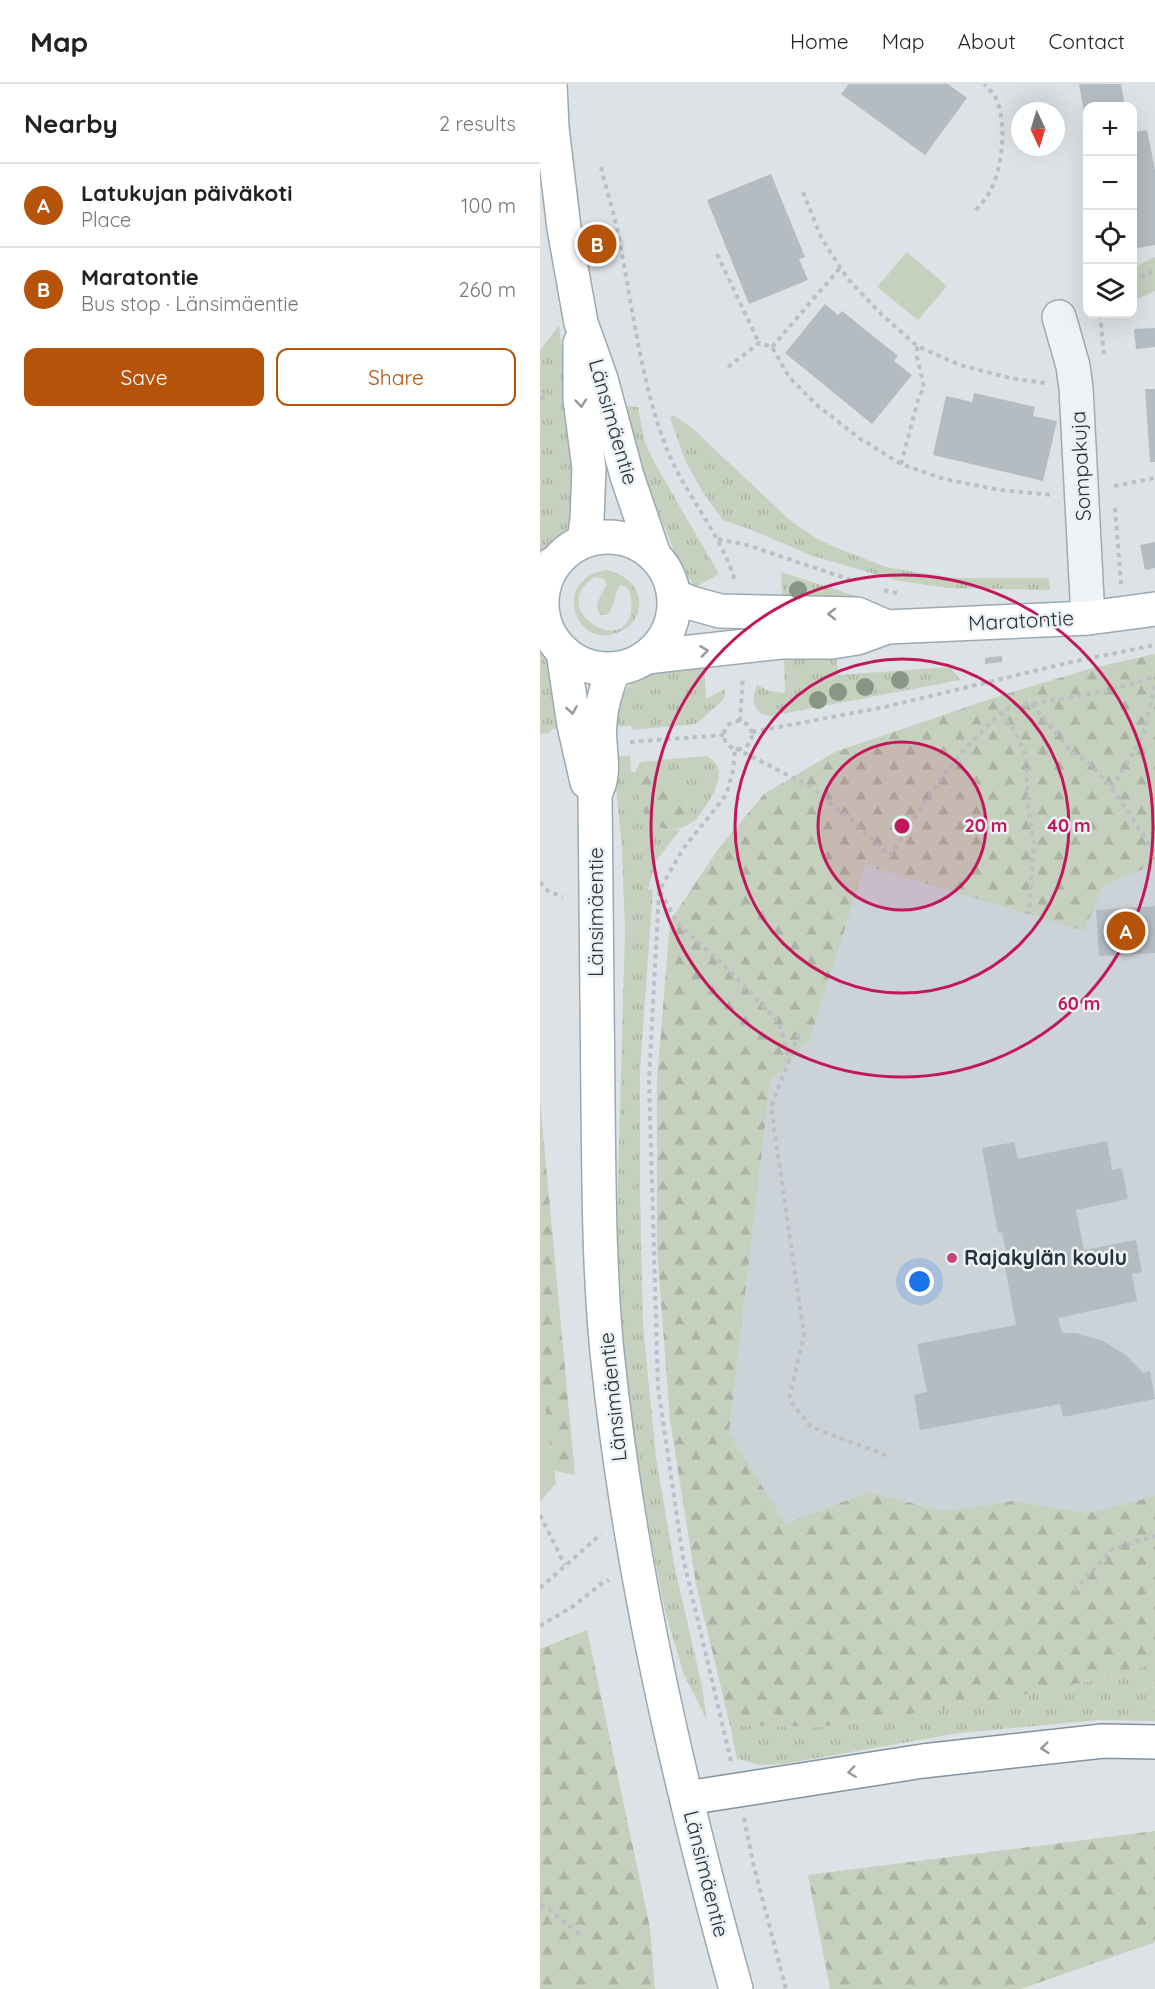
<!DOCTYPE html>
<meta charset="utf-8">
<style>
:root{--surface:#fff;--page:#f2f2f2;--text:#202124;--muted:#757577;--line:#e0e0e0;--accent:#b45309}
body{margin:0;font-family:Quicksand,sans-serif;background:var(--page);color:var(--text)}
.controls{position:absolute;right:18px;top:18px;display:grid;overflow:hidden;border-radius:12px;box-shadow:0 6px 24px #0002}
.controls button{width:54px;height:54px;display:grid;place-items:center;padding:0;border:0;border-bottom:2px solid var(--line);background:var(--surface);color:var(--text);font:30px sans-serif}
.compass{position:absolute;left:471px;top:18px;width:54px;height:54px;border-radius:50%;background:var(--surface);box-shadow:0 6px 24px #0002;rotate:176deg}
.you{position:absolute;left:380px;top:1198px;width:21px;height:21px;margin:-15px;border:4px solid #fff;border-radius:50%;background:#1a73e8;box-shadow:0 0 0 9px #1a73e833}
.badge{display:grid;place-items:center;width:39px;height:39px;border-radius:50%;background:var(--accent);color:#fff;font-size:20px;font-weight:700}
.pin{position:absolute;translate:-50% -50%;border:3px solid #fff;box-shadow:0 2px 6px #0006}
.list{margin:0;padding:0;list-style:none}
h2{display:flex;justify-content:space-between;align-items:center;height:78px;margin:0;padding:0 24px;font-size:26px}
h2 small{font-size:20px;font-weight:400;color:var(--muted)}
.list li{display:grid;grid-template-columns:39px 1fr auto;gap:18px;align-items:center;box-sizing:border-box;height:84px;padding:0 24px;border-top:2px solid var(--line)}
.list b{display:block;font-size:22px;white-space:nowrap}
.list p{margin:0;font-size:20px;white-space:nowrap;color:var(--muted)}
.list em{font-size:20px;font-style:normal;color:var(--muted)}
.actions{display:flex;gap:12px;padding:18px 24px}
.actions a{flex:1;padding:14px 0;border:2px solid var(--accent);border-radius:12px;text-align:center;font-size:21px;color:var(--accent)}
.actions .main{background:var(--accent);color:#fff}
.icon{flex:none;width:33px;height:33px;fill:none;stroke:currentColor;stroke-width:2;stroke-linecap:round;stroke-linejoin:round}
.map{position:relative;flex:none;width:615px;height:1905px;overflow:hidden}
header{display:flex;align-items:center;gap:36px;box-sizing:border-box;height:84px;padding:0 30px;background:var(--surface);border-bottom:2px solid var(--line)}
header strong{font-size:28px}
nav{display:flex;gap:33px;margin-inline-start:auto;font-size:21px}
main{display:flex}
aside{flex:1;background:var(--surface)}
.map>svg:first-child{display:block}
.built{fill:#cbd2d8}
.grass{fill:url(#grass-tufts);fill-rule:evenodd}
.forest{fill:url(#forest-firs)}
.green{fill:#c6d0be}
.building{fill:#b4bcc2}
.lines{fill:none;stroke-linecap:round;stroke-linejoin:round}
.minor-casing{stroke:#a2aab0;stroke-width:36}
.major-casing{stroke:#9ca9b1;stroke-width:36}
.highway-casing{stroke:#84929c;stroke-width:36}
.path{stroke:#bbc0c5;stroke-width:4;stroke-dasharray:4.5 4.5;stroke-linecap:butt}
.minor{stroke:#eff2f5;stroke-width:33}
.major{stroke:#fff;stroke-width:33}
.highway{stroke:#fff;stroke-width:33}
.tree{fill:#879685}
.oneway{stroke:#93989e}
.ring{fill:none;stroke:#c2185b;stroke-width:3}
.poi-dot{fill:#c84471;stroke:#ecf1f4;stroke-width:2}
.labels{text-anchor:middle;stroke-width:5;stroke-linejoin:round;paint-order:stroke}
.street-label{font-size:21px;fill:#27323c;stroke:#ecf1f4}
.poi-label{font-size:21px;font-weight:bold;fill:#27323c;stroke:#ecf1f4;text-anchor:start}
.centre{fill:#c2185b;stroke:#ecf1f4;stroke-width:3}
.ring-label{font-size:18px;text-anchor:middle;font-weight:bold;fill:#c2185b;stroke:#ecf1f4;stroke-width:5;stroke-linejoin:round;paint-order:stroke}
</style>
<header>
<strong>Map</strong>
<nav><a>Home</a><a>Map</a><a>About</a><a>Contact</a></nav>
</header>
<main>
<aside>
<h2>Nearby<small>2 results</small></h2>
<ul class="list">
<li><span class="badge">A</span><div><b>Latukujan päiväkoti</b><p>Place</p></div><em>100 m</em></li>
<li><span class="badge">B</span><div><b>Maratontie</b><p>Bus stop · Länsimäentie</p></div><em>260 m</em></li>
</ul>
<div class="actions"><a class="main">Save</a><a>Share</a></div>
</aside>
<div class="map">
<svg width="615" height="1905" viewBox="0 0 615 1905">
<defs>
<pattern id="grass-tufts" width="24" height="20" patternUnits="userSpaceOnUse" patternTransform="scale(1.5)"><rect width="24" height="20" fill="#c6d0be"/><path d="M3 7l-1-3M5 7V3M7 7l1-3M15 17l-1-3M17 17v-4M19 17l1-3" fill="none" stroke="#aab3a4"/></pattern>
<pattern id="forest-firs" width="22" height="20" patternUnits="userSpaceOnUse" patternTransform="scale(1.5)"><rect width="22" height="20" fill="#c6d0be"/><path d="M5 1l3.5 6h-7zM16 11l3.5 6h-7z" fill="#aab3a4"/></pattern>
</defs>
<rect width="100%" height="100%" fill="#dce2e6"/>
<!-- built -->
<path class="built" d="M325 780 544 847 563 802 615 780V1412L549 1429 473 1417 403 1427 328 1408 246 1440 189 1349 230 998 270 955Z"/>
<!-- grass -->
<g class="grass">
<path d="M19 241 36 391 32 439 20 454 0 470V266Z"/>
<path d="M81 322 98 323 105 359 117 383 179 490 156 503 143 487 92 368Z"/>
<path d="M133 331 152 344 252 438 279 456 297 464 346 483 412 494H509L510 506 407 504 355 496 273 472 209 445 183 436 164 410 146 378 130 334Z"/>
<path d="M66 486C88 490 107 509 96 533 92 540 86 545 79 548 36 568 10 495 66 486ZM54 493 64 495 67 501C62 511 52 521 61 531H67C75 522 74 510 80 501L86 502C92 511 92 517 91 528 85 565 32 540 39 511 41 504 48 498 54 493Z"/>
<path d="M241 488 319 513 317 518 243 516Z"/>
<path d="M0 563 6 568 10 578 22 644 12 645 9 649 0 650Z"/>
<path d="M244 573 296 574 299 591 410 583 420 596 231 632C213 630 211 617 217 601L229 607 245 609Z"/>
<path d="M164 580 166 615 185 605 184 615 156 640 92 646 91 641 88 642 70 643C79 618 81 602 107 588Z"/>
<path d="M73 672H90L91 688H95L102 723 122 745 140 746 116 777 108 805 113 806 100 985V1110L103 1242 116 1373 135 1485 162 1602 167 1637 143 1588 125 1527 99 1395 79 1234 77 1132 85 846 82 765Z"/>
<path d="M166 672C195 686 167 720 156 736L131 696 100 678Z"/>
<path d="M615 1577V1637L558 1636 419 1649 243 1680 220 1681 197 1675 190 1641 278 1643 445 1619 588 1589Z"/>
</g>
<!-- forest -->
<g class="forest">
<path d="M615 570V780L563 802 544 847 325 781 270 955 230 998 189 1349 246 1440 328 1408 403 1427 473 1417 549 1429 615 1412V1577L588 1589 445 1619 278 1643 190 1641 156 1500 130 1336 117 1164V996L130 837 179 764 224 710 295 668 456 613 553 584Z"/>
<path d="M100 678 131 696 156 736C137 748 129 748 108 739L102 723 95 688Z"/>
<path d="M0 1017 35 1391 0 1384Z"/>
<path d="M47 1546 110 1844 115 1905H0V1565Z"/>
<path d="M615 1747V1858L481 1905H290L268 1791Z"/>
</g>
<!-- green -->
<g class="green">
<path d="M367 168 407 202 378 236 337 203Z"/>
<path d="M615 173V207L593 217V184Z"/>
<path d="M0 1287 16 1399 0 1418Z"/>
</g>
<!-- building -->
<g class="building">
<path d="M309 0H408L427 14 385 71 301 10Z"/>
<path d="M539 0H581L585 22H548L546 39Z"/>
<path d="M607 46 615 86V161L592 165V49Z"/>
<path d="M231 90 265 173 259 175 268 196 209 220 167 116Z"/>
<path d="M63 150 66 167 61 168 57 151Z"/>
<path d="M285 220 298 231 302 227 358 272 354 277 372 291 332 340 245 269Z"/>
<path d="M615 244V263L596 265 594 245Z"/>
<path d="M605 305H615V378H610Z"/>
<path d="M434 309 495 323 493 332 517 337 503 397 393 371 406 312 432 318Z"/>
<path d="M615 458V484L605 486 600 461Z"/>
<path d="M462 572V578L445 580V574Z"/>
<path d="M615 822V869L559 872 556 826Z"/>
<path d="M567 1057 572 1086 582 1084 588 1115 536 1126 544 1166 596 1156 602 1188 592 1190 597 1217 518 1234 522 1249H536L563 1257 586 1271 603 1289 610 1287 615 1315 523 1333 520 1320 380 1346 374 1311 387 1308 377 1260 476 1241 463 1173H467L462 1148 458 1149 442 1064 474 1058 478 1075Z"/>
</g>
<g class="lines">
<defs>
<g id="minor">
<path d="M519 233 533 282 536 304 548 534"/>
<path d="M0 487 14 479"/>
<path d="M0 538 4 539"/>
</g>
<g id="major">
<path d="M10 0 12 44 24 144 41 239 61 295 87 392 114 471"/>
<path d="M40 259V315L49 384 47 435 44 457"/>
<circle cx="68" cy="519" r="66"/>
<path d="M134 512 151 519 180 527 317 530 347 543"/>
<path d="M23 568 34 641 47 698"/>
<path d="M106 573 241 558H292L317 554 347 543 548 534 615 525"/>
<path d="M74 585C67 602 61 621 60 639 57 662 68 688 55 709 56 812 57 915 58 1019 59 1102 59 1185 67 1268 89 1484 138 1696 196 1905"/>
</g>
<path id="highway" d="M147 1714 383 1677 563 1657 615 1658"/>
</defs>
<!-- minor casing -->
<use href="#minor" class="minor-casing"/>
<!-- major casing -->
<use href="#major" class="major-casing"/>
<!-- highway casing -->
<use href="#highway" class="highway-casing"/>
<!-- path -->
<g class="path">
<path d="M61 83C65 101 71 119 75 136 92 212 98 290 126 363 144 410 181 449 195 497"/>
<path d="M263 108 281 153 307 194 342 231 377 262 420 281 470 294 505 299"/>
<path d="M436 126C441 120 447 114 450 107 463 85 468 33 454 11 451 7 447 3 444 0"/>
<path d="M177 170 219 259"/>
<path d="M592 197 615 187"/>
<path d="M560 230 564 270"/>
<path d="M232 263 300 184"/>
<path d="M188 283 219 259 232 263 249 293 278 322 319 354 361 380 404 395 460 406 512 411"/>
<path d="M0 314H9"/>
<path d="M361 380 378 316 384 303 377 273V262"/>
<path d="M574 402 615 394"/>
<path d="M575 424 581 500"/>
<path d="M178 455 207 461 314 497"/>
<path d="M344 506 360 510"/>
<path d="M492 620 529 665 550 680 572 704 615 769"/>
<path d="M461 628 476 649 486 672 488 721 494 758 489 830"/>
<path d="M200 637 203 592"/>
<circle cx="198" cy="651" r="14"/>
<path d="M212 648 345 623 527 579 615 561"/>
<path d="M90 658 185 651"/>
<path d="M572 704 603 652 615 601"/>
<path d="M0 798 8 807 23 813"/>
<path d="M120 808 140 842 186 883 240 940 249 976"/>
<path d="M259 950 231 1023 264 1251 249 1315 271 1343 348 1372"/>
<path d="M0 1431 25 1481"/>
<path d="M0 1504 61 1450"/>
<path d="M534 1507 572 1465 615 1452"/>
<path d="M0 1542 35 1521 61 1500 69 1496"/>
<path d="M191 1677 143 1474 118 1303 109 997 119 807 143 765 186 711 193 687 195 664 271 703 311 736 350 772C378 727 405 684 443 646 452 637 460 628 471 623L567 607 615 593"/>
<path d="M204 1734 213 1779 246 1905"/>
<path d="M0 1821 6 1823 43 1853"/>
</g>
<!-- minor -->
<use href="#minor" class="minor"/>
<!-- major -->
<use href="#major" class="major"/>
<!-- highway -->
<use href="#highway" class="highway"/>
</g>
<!-- trees -->
<g class="tree">
<circle cx="258" cy="506" r="9"/>
<circle cx="360" cy="596" r="9"/>
<circle cx="325" cy="603" r="9"/>
<circle cx="298" cy="608" r="9"/>
<circle cx="278" cy="616" r="9"/>
</g>
<!-- one-way arrows -->
<defs><path id="oneway-chevron" d="M-2-3.5L2.5 0L-2 3.5" fill="none" stroke-width="1.6" stroke-linecap="round" stroke-linejoin="round" transform="scale(1.5)"/></defs>
<g class="oneway">
<use href="#oneway-chevron" transform="translate(41 319) rotate(85)"/>
<use href="#oneway-chevron" transform="translate(292 530) rotate(-180)"/>
<use href="#oneway-chevron" transform="translate(164 567) rotate(-7)"/>
<use href="#oneway-chevron" transform="translate(32 626) rotate(81)"/>
<use href="#oneway-chevron" transform="translate(505 1664) rotate(174)"/>
<use href="#oneway-chevron" transform="translate(312 1688) rotate(172)"/>
</g>
<!-- distance rings -->
<circle cx="362" cy="742" r="84" fill="#c2185b" fill-opacity=".12"/>
<g class="ring">
<circle cx="362" cy="742" r="84"/>
<circle cx="362" cy="742" r="167"/>
<circle cx="362" cy="742" r="251"/>
</g>
<!-- markers -->
<circle class="poi-dot" cx="412" cy="1174" r="6"/>
<g class="labels">
<!-- street labels -->
<g class="street-label">
<text transform="translate(73 338) rotate(74)" y="7">Länsimäentie</text>
<text transform="translate(541 382) rotate(-93)" y="7">Sompakuja</text>
<text transform="translate(481 537) rotate(-3)" y="7">Maratontie</text>
<text transform="translate(56 828) rotate(-90)" y="7">Länsimäentie</text>
<text transform="translate(73 1313) rotate(-96)" y="7">Länsimäentie</text>
<text transform="translate(166 1790) rotate(76)" y="7">Länsimäentie</text>
</g>
<!-- poi labels -->
<g class="poi-label">
<text x="424" y="1181">Rajakylän koulu</text>
</g>
</g>
<circle cx="362" cy="742" r="9" class="centre"/>
<g class="ring-label">
<text x="446" y="748">20 m</text>
<text x="529" y="748">40 m</text>
<text x="539" y="926">60 m</text>
</g>
</svg>
<div class="controls">
<button>+</button>
<button>−</button>
<button><svg class="icon" aria-label="locate" viewBox="0 0 24 24"><circle cx="12" cy="12" r="6"/><path d="M12 2v4M12 18v4M2 12h4M18 12h4"/></svg></button>
<button><svg class="icon" aria-label="layers" viewBox="0 0 24 24"><path d="M12 4l9 5-9 5-9-5zM3 14l9 5 9-5"/></svg></button>
</div>
<svg class="compass" viewBox="-18 -18 36 36"><path d="M0-13l5 13h-10z" fill="#e53935"/><path d="M0 13l5-13h-10z" fill="#757577"/></svg>
<div class="you"></div>
<div class="pin badge" style="left:586px;top:847px">A</div>
<div class="pin badge" style="left:57px;top:160px">B</div>
</div>
</main>
